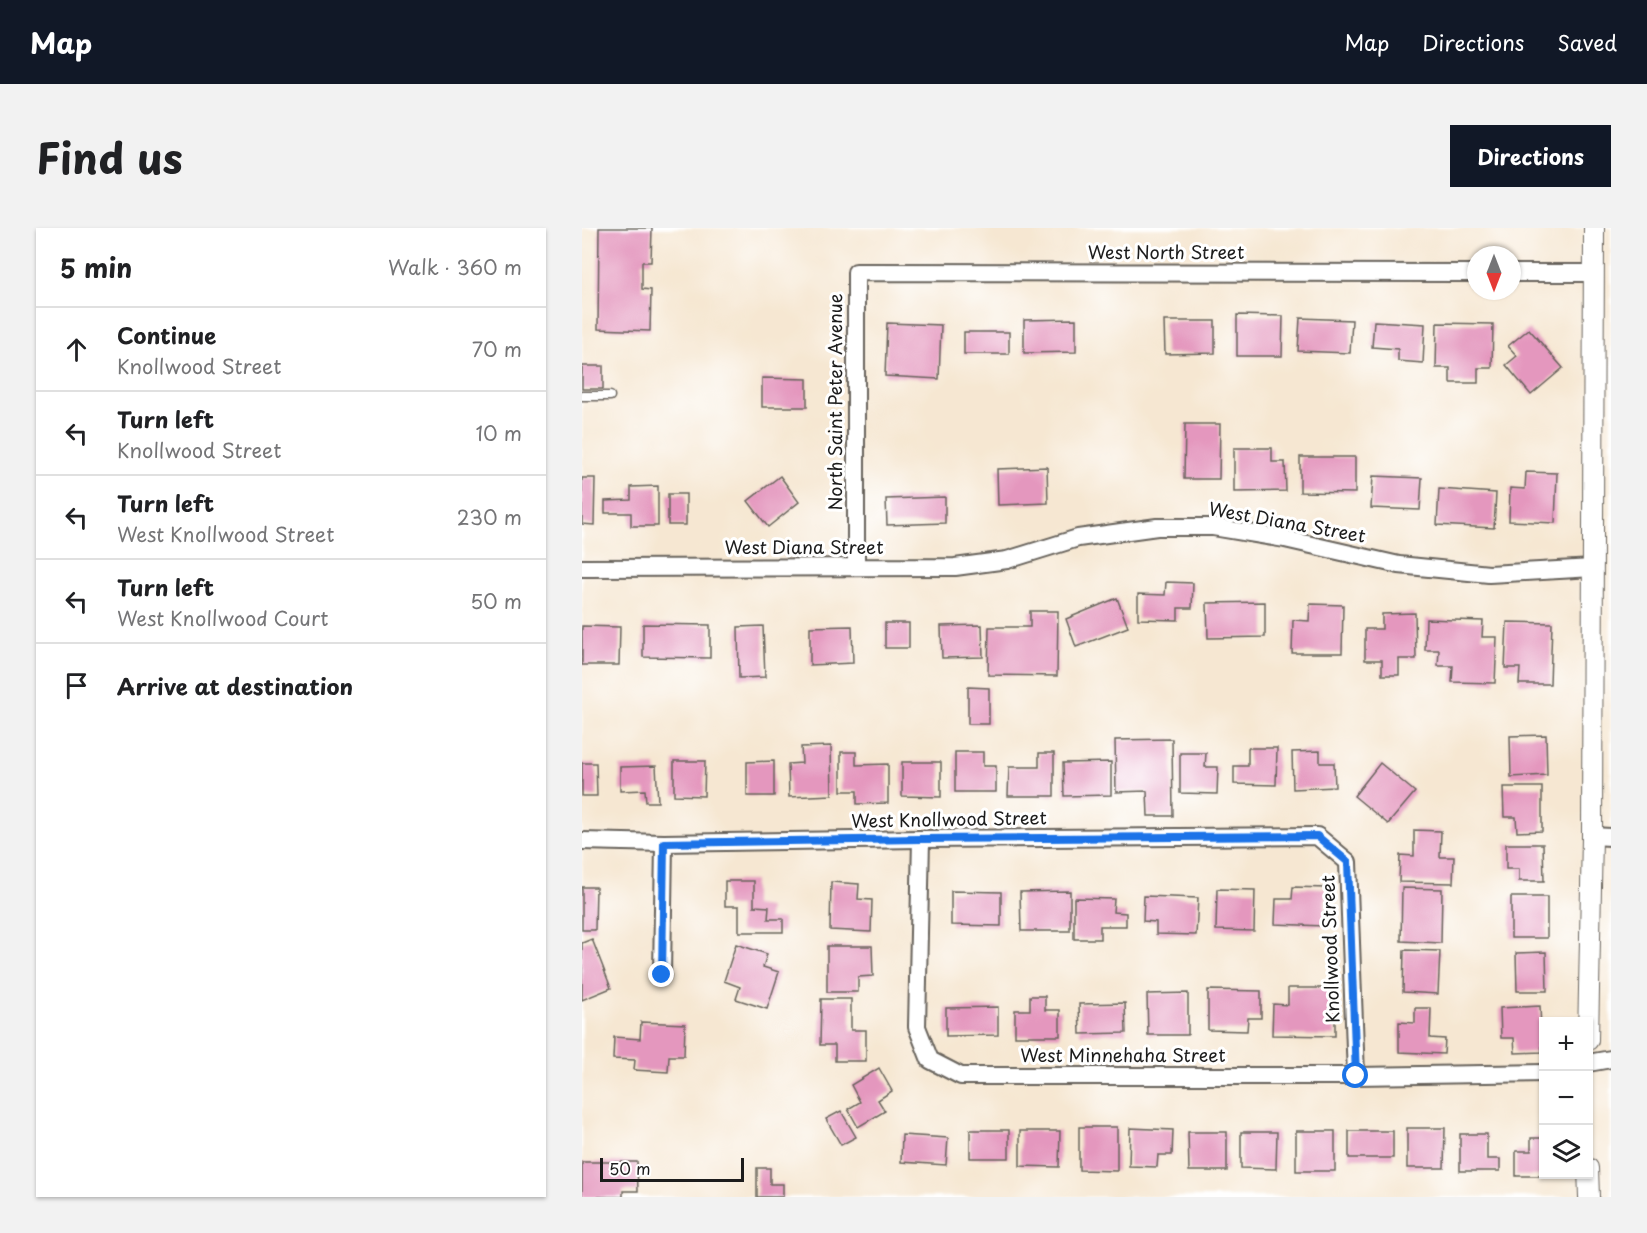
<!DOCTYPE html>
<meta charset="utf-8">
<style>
:root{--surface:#fff;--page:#f2f2f2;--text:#202124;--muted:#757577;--line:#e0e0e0;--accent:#111827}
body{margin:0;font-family:"Playpen Sans",sans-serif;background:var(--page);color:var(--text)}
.controls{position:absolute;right:18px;bottom:18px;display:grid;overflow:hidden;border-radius:0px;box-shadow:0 2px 4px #0004}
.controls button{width:54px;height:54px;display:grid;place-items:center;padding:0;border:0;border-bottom:2px solid var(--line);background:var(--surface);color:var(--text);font:30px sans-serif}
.compass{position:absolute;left:885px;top:18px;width:54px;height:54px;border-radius:50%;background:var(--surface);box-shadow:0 2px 4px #0004;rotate:180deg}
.scale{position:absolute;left:18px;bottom:15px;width:144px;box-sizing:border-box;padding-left:6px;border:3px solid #1c1c1c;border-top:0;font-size:16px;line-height:21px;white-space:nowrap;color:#1c1c1c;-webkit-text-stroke:4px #fff;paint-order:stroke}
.stop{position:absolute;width:18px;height:18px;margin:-14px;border:4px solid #1a73e8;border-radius:50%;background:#fff}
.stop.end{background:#1a73e8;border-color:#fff;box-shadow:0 2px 6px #0008}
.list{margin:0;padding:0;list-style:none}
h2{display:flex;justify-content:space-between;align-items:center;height:78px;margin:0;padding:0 24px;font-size:26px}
h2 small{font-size:20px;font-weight:400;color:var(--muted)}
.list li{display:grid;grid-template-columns:39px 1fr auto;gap:18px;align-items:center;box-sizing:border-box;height:84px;padding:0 24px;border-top:2px solid var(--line)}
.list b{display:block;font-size:22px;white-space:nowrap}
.list p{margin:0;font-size:20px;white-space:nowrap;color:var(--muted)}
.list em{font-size:20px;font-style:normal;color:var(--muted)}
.icon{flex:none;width:33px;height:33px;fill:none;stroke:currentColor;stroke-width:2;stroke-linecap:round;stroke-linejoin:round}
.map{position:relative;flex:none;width:1029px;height:969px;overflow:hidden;border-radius:0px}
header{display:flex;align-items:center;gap:36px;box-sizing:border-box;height:84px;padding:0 30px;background:var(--accent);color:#fff}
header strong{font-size:28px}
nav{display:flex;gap:33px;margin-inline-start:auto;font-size:21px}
.intro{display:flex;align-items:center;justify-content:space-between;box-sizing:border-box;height:144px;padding:0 36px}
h1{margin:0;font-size:42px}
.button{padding:15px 27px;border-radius:0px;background:var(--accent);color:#fff;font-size:21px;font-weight:700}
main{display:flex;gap:36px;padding:0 36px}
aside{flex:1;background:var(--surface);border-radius:0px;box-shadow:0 2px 4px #0004}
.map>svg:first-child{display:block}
.building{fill:#e497be}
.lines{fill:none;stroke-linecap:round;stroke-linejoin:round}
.service-casing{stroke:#68635c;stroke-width:11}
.minor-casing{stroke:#68635c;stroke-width:20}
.tertiary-casing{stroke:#68635c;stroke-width:22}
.service{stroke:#fff;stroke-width:8}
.minor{stroke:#fff;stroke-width:16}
.tertiary{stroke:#fff;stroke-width:20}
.route{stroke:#1a73e8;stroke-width:8}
.labels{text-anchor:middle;stroke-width:6;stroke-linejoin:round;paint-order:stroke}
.street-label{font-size:18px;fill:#1c1c1c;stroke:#fff}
</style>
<header>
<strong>Map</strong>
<nav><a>Map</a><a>Directions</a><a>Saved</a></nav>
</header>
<div class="intro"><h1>Find us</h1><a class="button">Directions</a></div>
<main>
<aside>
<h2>5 min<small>Walk · 360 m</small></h2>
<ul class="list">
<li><svg class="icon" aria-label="ahead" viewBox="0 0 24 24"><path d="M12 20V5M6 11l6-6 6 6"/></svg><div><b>Continue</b><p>Knollwood Street</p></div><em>70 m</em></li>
<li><svg class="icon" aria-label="left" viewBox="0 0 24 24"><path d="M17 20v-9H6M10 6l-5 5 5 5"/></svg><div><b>Turn left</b><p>Knollwood Street</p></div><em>10 m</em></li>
<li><svg class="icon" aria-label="left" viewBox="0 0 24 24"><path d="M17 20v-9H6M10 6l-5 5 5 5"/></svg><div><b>Turn left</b><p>West Knollwood Street</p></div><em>230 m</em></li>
<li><svg class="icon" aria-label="left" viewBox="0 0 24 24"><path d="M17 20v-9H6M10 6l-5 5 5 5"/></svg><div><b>Turn left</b><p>West Knollwood Court</p></div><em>50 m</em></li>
<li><svg class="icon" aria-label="arrive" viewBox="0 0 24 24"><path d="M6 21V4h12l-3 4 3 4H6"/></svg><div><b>Arrive at destination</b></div></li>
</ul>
</aside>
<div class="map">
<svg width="1029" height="969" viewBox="0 0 1029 969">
<rect width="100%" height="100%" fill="#fff"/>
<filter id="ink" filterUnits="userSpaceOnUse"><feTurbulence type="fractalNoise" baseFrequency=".0167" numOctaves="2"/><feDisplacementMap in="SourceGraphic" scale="12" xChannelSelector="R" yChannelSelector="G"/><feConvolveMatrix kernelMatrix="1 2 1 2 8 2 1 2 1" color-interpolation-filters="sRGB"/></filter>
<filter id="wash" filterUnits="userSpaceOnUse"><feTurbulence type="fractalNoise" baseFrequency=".008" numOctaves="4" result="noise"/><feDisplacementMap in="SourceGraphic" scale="24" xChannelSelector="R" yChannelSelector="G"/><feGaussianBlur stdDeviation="1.35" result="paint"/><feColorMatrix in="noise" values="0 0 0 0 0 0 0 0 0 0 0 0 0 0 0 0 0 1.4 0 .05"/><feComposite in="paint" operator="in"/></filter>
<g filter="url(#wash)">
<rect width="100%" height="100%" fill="#f6e7d2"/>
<g id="blocks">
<!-- building -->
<g class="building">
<path d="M17 0H70L69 34H60V61L69 62 68 103 16 101Z"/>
<path d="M655 87 701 88 700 128H655Z"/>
<path d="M718 90 770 92 768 125 716 123Z"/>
<path d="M494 91V124L442 125V92Z"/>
<path d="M582 93H633V125L583 126Z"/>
<path d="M792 93 843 96 841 135 816 133V121L790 119Z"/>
<path d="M305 95 359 97 357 151 303 148Z"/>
<path d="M855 95 911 96 910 140H896V155H868V140H854Z"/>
<path d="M947 101 981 140 949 167 924 137 935 128 926 118Z"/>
<rect x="382" y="104" width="45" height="22"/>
<rect x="0" y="138" width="21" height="23"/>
<path d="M180 150 225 151V179H180Z"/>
<path d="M603 196H638L637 251H602Z"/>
<path d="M652 220H690V234H703L704 263 652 264Z"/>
<path d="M718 229H773V265L718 264Z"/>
<path d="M465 239 466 275 416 277 415 241Z"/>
<path d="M944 244 975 245 973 295 927 293 928 260 943 261Z"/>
<path d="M198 248 217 274 186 299 166 273Z"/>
<path d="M791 248 840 250 838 282 789 280Z"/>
<path d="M0 250H13L12 297 0 296Z"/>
<path d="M76 258V298H49V285H23V273L49 272V259Z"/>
<path d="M857 261 914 265 912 300 855 297Z"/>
<rect x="86" y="266" width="18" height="31"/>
<path d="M363 269V295L305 297 304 271Z"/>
<path d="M584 354 611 355 610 380H596V392L556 391V366L583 367Z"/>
<path d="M535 370 546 399 494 419 484 391Z"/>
<path d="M683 374V409L626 410 625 375Z"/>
<path d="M728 376 761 377 760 425H710L711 392 727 393Z"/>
<path d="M448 383H476L475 448 406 447 407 399H448Z"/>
<path d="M833 385 834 431H817V447H800V432H783V401H800V386Z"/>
<path d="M844 391 901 393 900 409H915L913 455 870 454 871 438H856L857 422H843Z"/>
<path d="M925 394 970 395 968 456H937L938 440H923Z"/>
<rect x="303" y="395" width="24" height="25"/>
<path d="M61 396 128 397V430L61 429Z"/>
<path d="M400 397 401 429 360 430 359 398Z"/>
<path d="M0 398 38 399 37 437H0Z"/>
<path d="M181 398 183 449 157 450 156 399Z"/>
<path d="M270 398 271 435 228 437V399Z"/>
<path d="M386 459 407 460V496H386Z"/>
<path d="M964 507 965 547 929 549 928 508Z"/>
<path d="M590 511 591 588H566L565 563 534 564 533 512Z"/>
<path d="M249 518 250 567 207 569 206 536 220 535 219 519Z"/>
<path d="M666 520H695L694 557 652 556V538H666Z"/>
<path d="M738 523V535H752L753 559 711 561 710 524Z"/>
<path d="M259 524H274V537L306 536V575L275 576V563H259Z"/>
<path d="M373 524H401V538H414V564H373Z"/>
<path d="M457 525H472V568H426L427 539H457Z"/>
<path d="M598 525H624L623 539H636L635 566 598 565Z"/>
<path d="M92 533H123L122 568 92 567Z"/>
<path d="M192 533V568H165V534Z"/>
<path d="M320 534H359V569L320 568Z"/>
<path d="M529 534V567L482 568 481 535Z"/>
<path d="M0 535H14L15 568H0Z"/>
<path d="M798 535 833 564 806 596 772 568Z"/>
<path d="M74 538 76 574H64L63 562 38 563V539Z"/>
<path d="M921 559H960V603L935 604 934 589H922Z"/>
<path d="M832 602 859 603 858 629H872L871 655 817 654 818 627 832 628Z"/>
<path d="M924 616H961L962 653H937V641H924Z"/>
<path d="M143 653H172V678L187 679 186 691H201V704H157V678H143Z"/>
<path d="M249 654 277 656 276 671 290 672 289 704 248 702Z"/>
<path d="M0 659H14L13 702H0Z"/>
<path d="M711 659 744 660 742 698 693 696 694 671H710Z"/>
<path d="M820 660 860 661 859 715 819 713Z"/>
<path d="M635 661 673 662 672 703 634 702Z"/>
<path d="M369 663 419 664V698L369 697Z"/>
<path d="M488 663V703H439L438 664Z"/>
<path d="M562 668 616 670 614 707 574 706V694L561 693Z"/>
<rect x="929" y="669" width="36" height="41"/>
<path d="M492 670 532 671 531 684 544 685V698H518V711H492Z"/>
<path d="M10 711 29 760 0 772V715Z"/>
<path d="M154 716 185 726 181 739 197 744 185 781 154 771 158 759 142 753Z"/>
<path d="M245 718H290L291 748 276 749V764H245Z"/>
<path d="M822 722 858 723 856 766 821 764Z"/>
<path d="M964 724 965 763H935L934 725Z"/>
<path d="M706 760H753V808L690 807 691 776 706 777Z"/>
<path d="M626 762 679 763V790H666L665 803 626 802Z"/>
<path d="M606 765V807H566L565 766Z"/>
<path d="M448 768H463V782H478V808H433V782H448Z"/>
<path d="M239 771H269V802H284V833H253V817H238Z"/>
<path d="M543 775 544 805 498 806 497 776Z"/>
<path d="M958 778 960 824 933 825 932 810H919L918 780Z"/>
<path d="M416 779V807L364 808V780Z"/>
<path d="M833 780H849L848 810 863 811 862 826 817 824V794L833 795Z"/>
<path d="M59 794 103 796 102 828H87L86 844 52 842 53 832 31 831 32 809 58 811Z"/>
<path d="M297 840 310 863 296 872 303 883 276 899 266 881 278 874 269 857Z"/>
<path d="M259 883 274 909 259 917 244 891Z"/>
<path d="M497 899H535V943L497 942Z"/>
<path d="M548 900 591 902 590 927H576L575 939 547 938Z"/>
<path d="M825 900H863L862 940H825Z"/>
<rect x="388" y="902" width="39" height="28"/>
<path d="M438 903H478L477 939 438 938Z"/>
<rect x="714" y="903" width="39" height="40"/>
<rect x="767" y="903" width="44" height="27"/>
<path d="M606 904H645V943H607Z"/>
<path d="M659 904H695L694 941 659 940Z"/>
<path d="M878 906H905V931H918V943H878Z"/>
<path d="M320 907 366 910 364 937 319 934Z"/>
<path d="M949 910H962V948H934V923H949Z"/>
<path d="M0 934H55L56 963H41V969H0Z"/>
<path d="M175 940H188V956H201V969H175Z"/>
</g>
</g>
</g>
<g filter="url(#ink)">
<use href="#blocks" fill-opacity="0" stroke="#68635c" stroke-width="1.5"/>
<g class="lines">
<defs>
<path id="service" d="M0 168H28"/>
<g id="minor">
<path d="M930 45H1012"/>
<path d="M274 339V44L894 45"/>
<path d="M0 340 373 339 425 332 496 310 575 299H631L703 311 817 337 907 346 1011 340"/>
<path d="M1010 608 1029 609"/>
<path d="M339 611 335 799 348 832 379 848H774L962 845"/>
<path d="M0 613 82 615 339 611 735 608 766 634 774 848"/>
<path d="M80 747 82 615"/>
<path d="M1006 835 1029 831"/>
</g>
<g id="tertiary">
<path d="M1006 812 1010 608 1012 0"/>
<path d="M1006 940 1007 969"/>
</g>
</defs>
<!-- service casing -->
<use href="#service" class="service-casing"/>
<!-- minor casing -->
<use href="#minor" class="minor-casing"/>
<!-- tertiary casing -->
<use href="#tertiary" class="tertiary-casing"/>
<!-- service -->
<use href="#service" class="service"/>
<!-- minor -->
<use href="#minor" class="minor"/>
<!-- tertiary -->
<use href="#tertiary" class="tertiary"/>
</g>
</g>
<g class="lines" filter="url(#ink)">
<!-- route -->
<path class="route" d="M80 747 82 615 339 611 735 608 766 634 774 848"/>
</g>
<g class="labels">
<!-- street labels -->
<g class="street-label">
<text x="584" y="31">West North Street</text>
<text transform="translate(254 174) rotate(-90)" y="6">North Saint Peter Avenue</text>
<text transform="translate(705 295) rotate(10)" y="6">West Diana Street</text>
<text x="222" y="326">West Diana Street</text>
<text transform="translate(367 592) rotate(-1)" y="6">West Knollwood Street</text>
<text transform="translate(749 721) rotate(-92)" y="6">Knollwood Street</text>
<text x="541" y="834">West Minnehaha Street</text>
</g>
</g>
</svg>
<div class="controls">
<button>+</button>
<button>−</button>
<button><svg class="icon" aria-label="layers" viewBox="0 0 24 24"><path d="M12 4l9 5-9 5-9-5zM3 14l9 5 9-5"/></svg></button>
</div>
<svg class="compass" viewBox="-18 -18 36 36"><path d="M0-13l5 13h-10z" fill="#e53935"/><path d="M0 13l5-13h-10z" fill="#757577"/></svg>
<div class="scale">50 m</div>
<div class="stop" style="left:774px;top:848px"></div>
<div class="stop end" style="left:80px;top:747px"></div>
</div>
</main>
